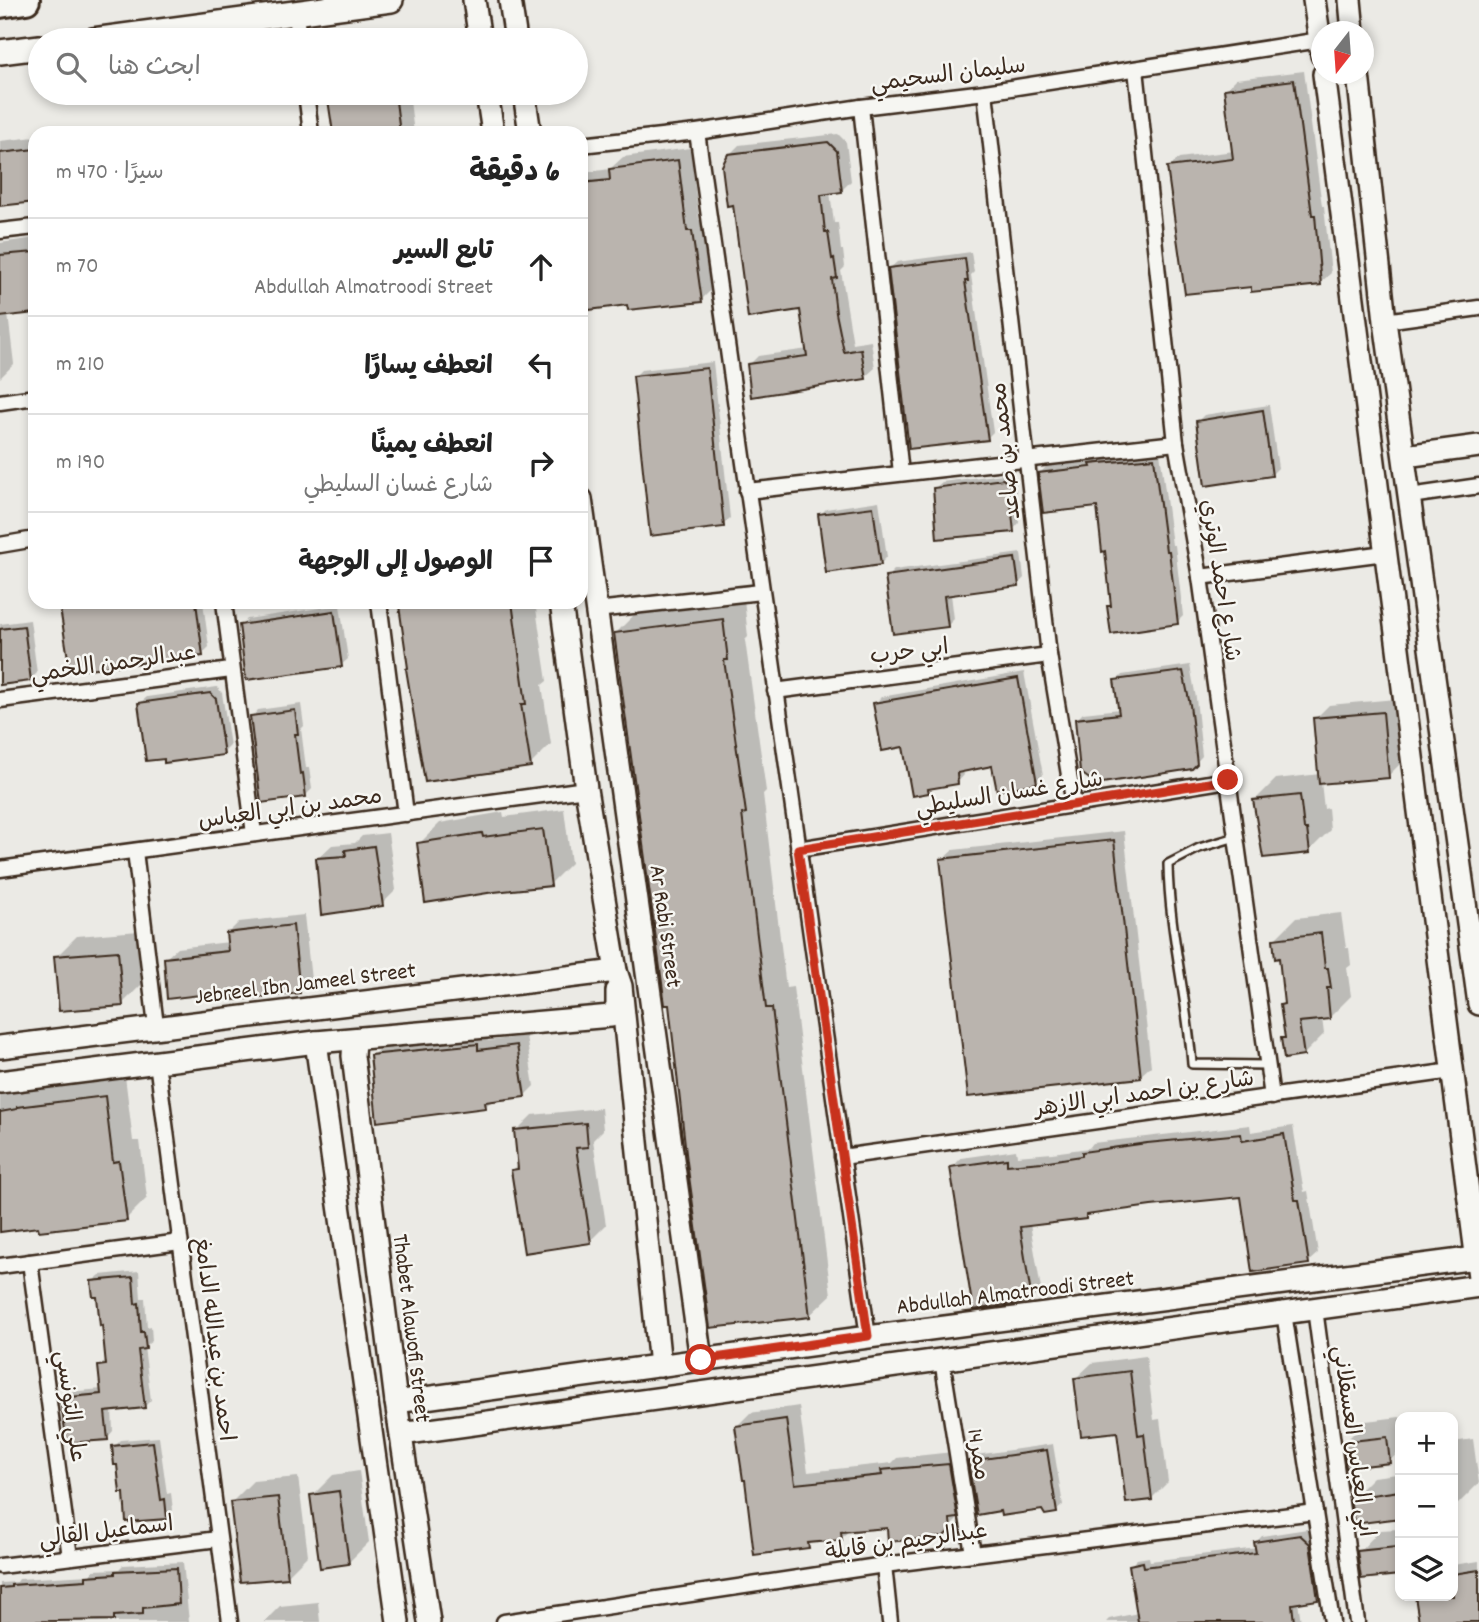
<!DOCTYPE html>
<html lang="ar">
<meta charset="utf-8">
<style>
:root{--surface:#fff;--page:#f6f6f6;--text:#222;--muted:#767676;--line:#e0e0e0}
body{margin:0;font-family:Dekko,"Playpen Sans Arabic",sans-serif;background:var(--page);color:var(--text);direction:rtl}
.controls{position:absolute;right:21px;bottom:21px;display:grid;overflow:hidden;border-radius:14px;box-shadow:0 4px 10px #0003}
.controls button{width:63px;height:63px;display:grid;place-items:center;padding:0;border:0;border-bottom:2px solid var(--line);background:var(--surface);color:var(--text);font:35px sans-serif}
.compass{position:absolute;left:1311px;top:21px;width:63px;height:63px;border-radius:50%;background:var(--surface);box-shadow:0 4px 10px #0003;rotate:197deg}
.stop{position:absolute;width:21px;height:21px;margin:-16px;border:5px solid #c8321e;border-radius:50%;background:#fff}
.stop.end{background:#c8321e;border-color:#fff;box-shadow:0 2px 7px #0008}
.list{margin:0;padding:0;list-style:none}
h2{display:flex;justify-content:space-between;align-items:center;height:91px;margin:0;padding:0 28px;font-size:30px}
h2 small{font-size:23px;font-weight:400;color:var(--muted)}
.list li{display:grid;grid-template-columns:46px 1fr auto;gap:21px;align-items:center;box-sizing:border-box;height:98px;padding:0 28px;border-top:2px solid var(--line)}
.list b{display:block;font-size:26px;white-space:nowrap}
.list p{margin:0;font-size:23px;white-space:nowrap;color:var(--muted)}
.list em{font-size:23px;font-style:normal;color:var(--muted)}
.icon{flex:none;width:38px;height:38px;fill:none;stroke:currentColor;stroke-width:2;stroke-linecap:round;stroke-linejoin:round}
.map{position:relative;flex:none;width:1479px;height:1622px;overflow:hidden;direction:ltr}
.search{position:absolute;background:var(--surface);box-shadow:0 4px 10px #0003;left:28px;top:28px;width:560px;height:77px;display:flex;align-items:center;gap:18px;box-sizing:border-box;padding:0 24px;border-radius:38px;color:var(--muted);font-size:26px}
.panel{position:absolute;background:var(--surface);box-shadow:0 4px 10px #0003;left:28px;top:126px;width:560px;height:483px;border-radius:21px;direction:rtl}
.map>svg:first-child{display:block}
.shadow{fill:#0003;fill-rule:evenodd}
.building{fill:#bab4ae;stroke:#3b2a1e;stroke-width:2}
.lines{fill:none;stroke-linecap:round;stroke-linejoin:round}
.lane-casing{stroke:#3b2a1e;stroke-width:12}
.street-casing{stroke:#3b2a1e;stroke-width:19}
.secondary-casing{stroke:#3b2a1e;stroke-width:26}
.primary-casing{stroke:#3b2a1e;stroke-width:28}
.highway-casing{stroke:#3b2a1e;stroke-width:32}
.lane{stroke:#f6f6f2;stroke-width:7}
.street{stroke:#f6f6f2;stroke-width:14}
.secondary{stroke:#f6f6f2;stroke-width:21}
.primary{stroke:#f6f6f2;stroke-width:23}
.highway{stroke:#f6f6f2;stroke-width:26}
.route{stroke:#c8321e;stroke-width:9}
.labels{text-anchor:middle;stroke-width:5;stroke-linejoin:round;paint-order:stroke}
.street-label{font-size:23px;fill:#3b2a1e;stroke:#f6f6f2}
</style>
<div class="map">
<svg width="1479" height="1622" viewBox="0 0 1479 1622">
<rect width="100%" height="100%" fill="#ebeae5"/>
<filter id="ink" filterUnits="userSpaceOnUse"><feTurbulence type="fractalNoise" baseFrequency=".0143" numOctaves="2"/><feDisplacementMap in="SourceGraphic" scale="14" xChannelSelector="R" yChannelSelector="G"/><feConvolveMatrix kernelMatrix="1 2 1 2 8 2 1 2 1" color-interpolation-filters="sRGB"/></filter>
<g filter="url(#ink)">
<!-- shadow -->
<g class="shadow">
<path d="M1304 71 1322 206H1324L1331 273 1320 283 1252 285 1169 168 1179 158 1234 151 1226 89 1236 79Z"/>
<path d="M329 93H409L414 133H335Z"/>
<path d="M838 134 846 142 851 181 842 190 830 192 834 223H838L841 250H843L845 267 841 271 853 344 871 341 875 368 865 377 749 365 758 356 808 349 801 308 729 155 739 145Z"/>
<path d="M35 137V201L0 204V141Z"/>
<path d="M690 148 699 220 704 219 714 287 701 300 629 303 581 309V173L610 169 623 157Z"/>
<path d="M35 238V311L8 314 14 364 0 378V243Z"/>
<path d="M971 252 974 272 971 275 993 432 987 438 890 268 897 262Z"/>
<path d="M713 362 730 518 723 525 635 376 641 370Z"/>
<path d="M1269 405 1278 468 1272 474 1198 421 1204 415Z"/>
<path d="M35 419V439L32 422Z"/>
<path d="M1160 452 1172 545H1175L1183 616 1177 622 1108 607 1112 603 1107 550 1098 505 1040 473 1046 467Z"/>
<path d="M1010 473 1015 478 1019 523 1013 530 935 488 942 482Z"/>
<path d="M879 501 887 557 880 564 820 515 826 509Z"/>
<path d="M1021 553 1024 578 1018 584 951 594 954 619 947 626 887 577 894 570Z"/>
<path d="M744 599 748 637 745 640 766 791 763 794 786 988 793 987 831 1295 809 1316 670 1003 616 633 637 612Z"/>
<path d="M60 602H203L209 647 202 654Z"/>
<path d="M400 602H535L547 681 542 685 551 744 530 765 426 780Z"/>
<path d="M340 605 348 659 341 665 241 626 247 619Z"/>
<path d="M30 620 37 673 30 680 0 684V624Z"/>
<path d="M1190 665 1196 698 1202 756 1191 768 1077 719 1083 713 1120 709 1116 681 1122 675Z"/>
<path d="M1024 672 1043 775 1036 782 994 764 963 770 964 775 958 782 933 786 928 791 905 745 875 704 881 697Z"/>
<path d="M217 687 222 693 230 746 223 753 140 703 147 697Z"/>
<path d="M1396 699 1402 762 1388 776 1321 782 1324 809 1328 808 1330 830 1309 851 1255 800 1276 779 1320 774 1315 719 1329 705Z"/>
<path d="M301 704 304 726 301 729 306 768H309L312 789 305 796 252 717 258 710Z"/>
<path d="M564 809 571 863 550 884 419 844 440 823 503 812 504 817Z"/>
<path d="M1124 831 1151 1066 1140 1076 942 860 953 850Z"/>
<path d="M388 833 396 890 382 904 317 859 332 845 355 843 362 836Z"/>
<path d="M1341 913 1346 948H1349L1351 965 1347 968 1351 996 1330 1017 1322 1018 1324 1034 1303 1055 1283 1039 1286 1036 1282 1005 1286 1002 1280 956 1275 939 1296 918Z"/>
<path d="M304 915 311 980 299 991 234 989 165 959 177 948 229 942 228 933 239 922Z"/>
<path d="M139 931 143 983 122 1004 56 957 77 936Z"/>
<path d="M487 1035 488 1041 526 1036 534 1086 524 1096 493 1099 485 1107 372 1056 382 1046Z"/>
<path d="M125 1076 133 1141H140L147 1198 126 1219 0 1230V1094L36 1089 40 1086Z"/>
<path d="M601 1108 603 1130 593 1140 606 1225 590 1241 513 1171 519 1164 516 1131 532 1115Z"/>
<path d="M1250 1125 1251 1132 1293 1126 1304 1192 1308 1191 1318 1253 1308 1262 1242 1195 1090 1212 1086 1217 1030 1224 1041 1289 1032 1299 952 1168 961 1158 1016 1150 1017 1156 1052 1153 1089 1148 1093 1143Z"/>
<path d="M139 1271 141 1298H145L147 1327 151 1326 152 1341 144 1347 151 1400 144 1407 112 1409 113 1431 107 1438 62 1398 68 1392 102 1389 100 1366 107 1359 98 1295 93 1281 100 1275Z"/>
<path d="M1146 1356 1154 1420 1160 1419 1168 1482 1152 1498 1118 1430 1075 1379 1092 1363Z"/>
<path d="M799 1406 808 1472 892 1463 897 1458 962 1451 963 1514 942 1535 888 1526 850 1530 841 1538 813 1541 808 1546 747 1478 737 1426 750 1413ZM951 1511 952 1525H949Z"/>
<path d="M1408 1416 1400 1417V1450L1390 1461 1344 1443 1366 1421Z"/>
<path d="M159 1437 167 1494 171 1493 173 1510 166 1517 125 1491 114 1447 121 1440Z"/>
<path d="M1473 1439 1479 1483 1458 1504H1453V1442Z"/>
<path d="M1053 1444 1063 1505 1056 1511 1043 1508 970 1461 976 1455Z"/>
<path d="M1400 1464 1399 1516 1352 1498 1373 1477 1397 1474 1396 1468Z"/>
<path d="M359 1471 369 1542 348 1563 312 1496 333 1475Z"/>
<path d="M298 1477 308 1555 287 1576 232 1502 253 1481Z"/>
<path d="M1307 1529 1316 1538 1324 1592 1317 1599 1298 1601 1301 1622H1106L1109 1619 1138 1613 1131 1565 1137 1559 1149 1557 1150 1561 1257 1548 1256 1542 1262 1536Z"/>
<path d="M1400 1529V1571L1398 1573 1359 1552 1380 1530Z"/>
<path d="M1479 1561V1622H1420L1416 1596H1453V1565Z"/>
<path d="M183 1562 189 1622H0V1583L17 1582 19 1579 90 1575 94 1570 119 1569 123 1565Z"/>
<path d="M318 1602 320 1622H264L280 1606Z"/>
</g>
<!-- building -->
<g class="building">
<path d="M1294 80 1312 215H1315L1321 285 1251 292V287L1185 294 1167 167 1233 159 1224 89Z"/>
<path d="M327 93H395L400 133H333Z"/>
<path d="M828 142 837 151 842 192 821 195 825 232H828L832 259 834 258 837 278 832 279 836 313 844 352 861 349 866 379 751 397 747 364 807 356 800 310 748 318 733 205 727 206 722 166 728 154Z"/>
<path d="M35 149V202L0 206V153Z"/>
<path d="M678 160 687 231H692L702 302 628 310 627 305 581 311V183L610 180 609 169Z"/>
<path d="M35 252V313L0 317V255Z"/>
<path d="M965 258 968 281H965L988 440 909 449 888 268Z"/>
<path d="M707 368 724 527 650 536 633 376Z"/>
<path d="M1263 410 1272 476 1205 486 1196 421Z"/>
<path d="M1154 458 1166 551H1169L1178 624 1111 634 1107 606H1111L1105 551 1102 552 1097 507 1043 513 1038 473 1091 467 1090 464Z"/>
<path d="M1003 479 1009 485 1014 532 937 539 933 488Z"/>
<path d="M873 507 881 565 826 573 818 514Z"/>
<path d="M1015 558 1019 586 944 596 948 627 893 634 885 576Z"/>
<path d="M59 602H196L203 656 70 671Z"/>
<path d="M423 602H512L526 704H521L531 767 425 782 406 669 408 668 399 606Z"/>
<path d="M334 611 342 667 246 680 239 625Z"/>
<path d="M723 619 728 660H724L746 813 742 814 766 1008H772L810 1317 710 1328 687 1162 669 1005H665L614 633Z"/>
<path d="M24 626 31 681 0 685V629Z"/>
<path d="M1183 671 1190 705 1197 764 1192 769 1096 784 1080 772 1075 719 1119 714 1114 680Z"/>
<path d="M1018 678 1037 783 997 791 992 766 957 773 958 784 928 789 929 793 912 796 903 747 882 751 873 703Z"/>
<path d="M210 693 216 699 224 755 164 763V759L146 761 138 703Z"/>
<path d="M295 710 298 734H295L300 774 303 773 306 797 261 803 250 716Z"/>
<path d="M1383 712 1389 778 1319 784 1313 718Z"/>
<path d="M1300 795 1304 829H1307L1310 853 1263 858 1253 800Z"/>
<path d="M543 829 551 886 494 892 425 903 417 843 482 833 483 837Z"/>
<path d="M1114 840 1141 1078 968 1097 940 859Z"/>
<path d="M374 846 383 906 321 915 316 858 346 856 345 850Z"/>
<path d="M293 925 300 993 234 1000 233 991 167 999 164 958 228 951 226 933Z"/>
<path d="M1321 933 1325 968H1328L1331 988H1327L1330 1019 1299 1022 1304 1056 1284 1059 1281 1038H1285L1280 1005 1284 1004 1279 958 1275 959 1273 939Z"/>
<path d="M118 951 123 1006 59 1011 54 956Z"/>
<path d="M478 1044V1050L517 1045 525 1097 485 1102 486 1108 377 1122 370 1055Z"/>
<path d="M105 1096 113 1162 119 1161 127 1221 39 1231 38 1227 0 1232V1112L17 1109V1107Z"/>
<path d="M586 1123 588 1147 576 1148 591 1243 524 1253 511 1170 518 1169 514 1130Z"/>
<path d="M1241 1134 1242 1141 1284 1134 1295 1200H1299L1309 1264 1252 1272 1241 1197 1151 1206 1086 1215V1219L1020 1227 1032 1301 973 1310 950 1167 1007 1159V1165L1042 1162 1082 1156V1152L1147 1143Z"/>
<path d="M133 1277 135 1304 139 1303 141 1332H144L146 1349 138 1350 145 1408 105 1412 108 1440 67 1443 60 1398 101 1394 98 1366 106 1365 102 1325 100 1326 97 1297H93L91 1281Z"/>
<path d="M1130 1371 1138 1435 1144 1434 1152 1500 1126 1503 1117 1432 1081 1436 1074 1378Z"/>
<path d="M786 1419 795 1484 882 1475 881 1470 949 1464 958 1518 950 1519 951 1529 943 1537 888 1542 887 1528 841 1532 842 1540 808 1543 809 1548 754 1555 745 1480H743L735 1426Z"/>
<path d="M1387 1437 1390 1463 1346 1468 1343 1442Z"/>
<path d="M153 1442 161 1500 165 1499 167 1519 126 1522 124 1493H120L117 1465H114L112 1446Z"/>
<path d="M1047 1450 1057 1513 1045 1515 1042 1510 1001 1516 1000 1511 977 1515 968 1461Z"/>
<path d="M339 1491 349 1564 320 1568 310 1495Z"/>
<path d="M1400 1491V1518L1354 1524 1350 1498Z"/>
<path d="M278 1497 288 1578 240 1582 230 1502Z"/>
<path d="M1300 1535 1310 1544 1318 1600 1292 1604 1294 1622H1138L1129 1565 1143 1562 1144 1567 1256 1553 1254 1542Z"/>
<path d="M1396 1547 1399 1575 1361 1579 1357 1551Z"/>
<path d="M177 1568 179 1604 143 1608V1614L114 1616V1620L0 1622V1588L11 1587V1585L86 1580V1576L115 1574V1571Z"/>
<path d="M1479 1570V1622H1419L1415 1596H1453V1574Z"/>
</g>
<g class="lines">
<defs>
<path id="lane" d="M1236 837 1199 848 1168 864C1169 931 1187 997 1192 1064L1267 1065"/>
<g id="street">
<path d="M296 14 299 40"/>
<path d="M1136 69 1176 443 1200 577 1272 1097"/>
<path d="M985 92 1049 655 1074 805"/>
<path d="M306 93 311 133"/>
<path d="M861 107 901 473"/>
<path d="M697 132 868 1337"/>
<path d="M581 145 697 132 861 107 985 92 1320 40"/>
<path d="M0 231 35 227"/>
<path d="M1385 321 1479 308"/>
<path d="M0 402 35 397"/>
<path d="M747 491 1176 443"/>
<path d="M1410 496 1479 486"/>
<path d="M0 545 35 539"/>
<path d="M1200 577 1385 553"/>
<path d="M224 602 254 834"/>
<path d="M379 602 406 814"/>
<path d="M596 610 761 592"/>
<path d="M775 691 1049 655"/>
<path d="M0 700 231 670"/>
<path d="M798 849 1228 780"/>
<path d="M135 851 156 1026"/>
<path d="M0 869 586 789"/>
<path d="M157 1062 230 1622"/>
<path d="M842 1157 1452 1071"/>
<path d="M30 1262 70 1557"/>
<path d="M0 1266 180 1242"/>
<path d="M1315 1309 1357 1622"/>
<path d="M1284 1313 1332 1622"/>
<path d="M942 1360 973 1554"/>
<path d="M884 1565 890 1622"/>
<path d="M0 1566 218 1539"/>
<path d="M504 1622 884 1565 1315 1512"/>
</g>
<g id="secondary">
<path d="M474 0 480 40"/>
<path d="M510 0 516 40"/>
<path d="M1314 0 1322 55"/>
<path d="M1350 0 1353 32"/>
<path d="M1324 74 1479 1277"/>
<path d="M1358 74 1385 321 1479 1004"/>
<path d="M487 93 493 133"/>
<path d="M524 93 530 133"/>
<path d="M1405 456 1479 446"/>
<path d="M581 499 701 1360"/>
<path d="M561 602 586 789 616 971 621 986 660 1366"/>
<path d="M354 1040 353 1056 396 1402 429 1622"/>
<path d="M316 1042 398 1622"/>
<path d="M0 1047 616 971"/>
<path d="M0 1082 316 1042 611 1016 617 1007V991"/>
<path d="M396 1402 868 1337 1476 1258"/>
<path d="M401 1434 1479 1286"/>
</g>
<g id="primary">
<path d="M93 40 391 0"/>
<path d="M0 52 40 47"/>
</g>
<path id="highway" d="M0 4 26 0"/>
</defs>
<!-- lane casing -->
<use href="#lane" class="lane-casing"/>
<!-- street casing -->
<use href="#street" class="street-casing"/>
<!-- secondary casing -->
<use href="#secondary" class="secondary-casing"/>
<!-- primary casing -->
<use href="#primary" class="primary-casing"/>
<!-- highway casing -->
<use href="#highway" class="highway-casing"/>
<!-- lane -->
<use href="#lane" class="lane"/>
<!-- street -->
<use href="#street" class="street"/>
<!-- secondary -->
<use href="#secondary" class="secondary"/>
<!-- primary -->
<use href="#primary" class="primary"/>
<!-- highway -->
<use href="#highway" class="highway"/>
</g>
</g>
<g class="lines" filter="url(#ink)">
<!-- route -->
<path class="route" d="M701 1360 868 1336 798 849 1228 780"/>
</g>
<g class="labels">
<!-- street labels -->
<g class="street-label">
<text transform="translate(948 73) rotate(-7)" y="8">سليمان السحيمي</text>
<text transform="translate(1004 451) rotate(-96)" y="8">محمد بن صاعد</text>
<text transform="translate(1222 580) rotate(81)" y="8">شارع احمد الوتري</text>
<text transform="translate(909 650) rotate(-7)" y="8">ابي حرب</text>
<text transform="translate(113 662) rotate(-8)" y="8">عبدالرحمن اللخمي</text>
<text transform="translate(1009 792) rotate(-9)" y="8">شارع غسان السليطي</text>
<text transform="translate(290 807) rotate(-8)" y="8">محمد بن ابي العباس</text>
<text transform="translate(667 926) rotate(82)" y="8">Ar Rabi Street</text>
<text transform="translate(305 982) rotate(-7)" y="8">Jebreel Ibn Jameel Street</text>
<text transform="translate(1144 1092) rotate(-8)" y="8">شارع بن احمد ابي الازهر</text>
<text transform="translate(1015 1291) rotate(-7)" y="8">Abdullah Almatroodi Street</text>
<text transform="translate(413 1328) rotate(83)" y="8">Thabet Alawofi Street</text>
<text transform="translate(216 1339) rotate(83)" y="8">احمد بن عبدالله الدامغ</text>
<text transform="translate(72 1406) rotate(82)" y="8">علي التونسي</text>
<text transform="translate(1355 1441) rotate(82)" y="8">ابي العباس العسقلاني</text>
<text transform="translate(980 1454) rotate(81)" y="8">ممر14</text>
<text transform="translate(106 1530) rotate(-7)" y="8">اسماعيل القالي</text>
<text transform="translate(906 1540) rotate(-8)" y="8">عبدالرحيم بن قابلة</text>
</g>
</g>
</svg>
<div class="controls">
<button>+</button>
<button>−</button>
<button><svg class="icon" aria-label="layers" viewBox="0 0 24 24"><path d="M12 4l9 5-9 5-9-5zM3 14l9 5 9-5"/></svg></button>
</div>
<svg class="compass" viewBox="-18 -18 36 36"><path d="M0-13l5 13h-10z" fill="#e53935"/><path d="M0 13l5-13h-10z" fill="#767676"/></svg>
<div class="stop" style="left:701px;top:1360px"></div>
<div class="stop end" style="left:1228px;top:780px"></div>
<div class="search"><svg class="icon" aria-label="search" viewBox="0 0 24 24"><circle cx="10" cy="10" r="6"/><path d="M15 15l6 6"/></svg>ابحث هنا</div>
<section class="panel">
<h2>6 دقيقة<small>سيرًا · 470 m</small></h2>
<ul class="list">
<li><svg class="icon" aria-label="ahead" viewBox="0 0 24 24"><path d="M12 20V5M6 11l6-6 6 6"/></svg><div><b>تابع السير</b><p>Abdullah Almatroodi Street</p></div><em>70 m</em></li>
<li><svg class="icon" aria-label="left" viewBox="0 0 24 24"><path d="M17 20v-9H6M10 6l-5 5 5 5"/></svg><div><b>انعطف يسارًا</b></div><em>210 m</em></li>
<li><svg class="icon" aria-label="right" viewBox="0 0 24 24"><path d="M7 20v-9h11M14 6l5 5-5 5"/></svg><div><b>انعطف يمينًا</b><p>شارع غسان السليطي</p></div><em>190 m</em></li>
<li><svg class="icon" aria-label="arrive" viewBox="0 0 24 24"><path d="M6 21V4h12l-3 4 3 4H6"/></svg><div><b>الوصول إلى الوجهة</b></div></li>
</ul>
</section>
</div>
